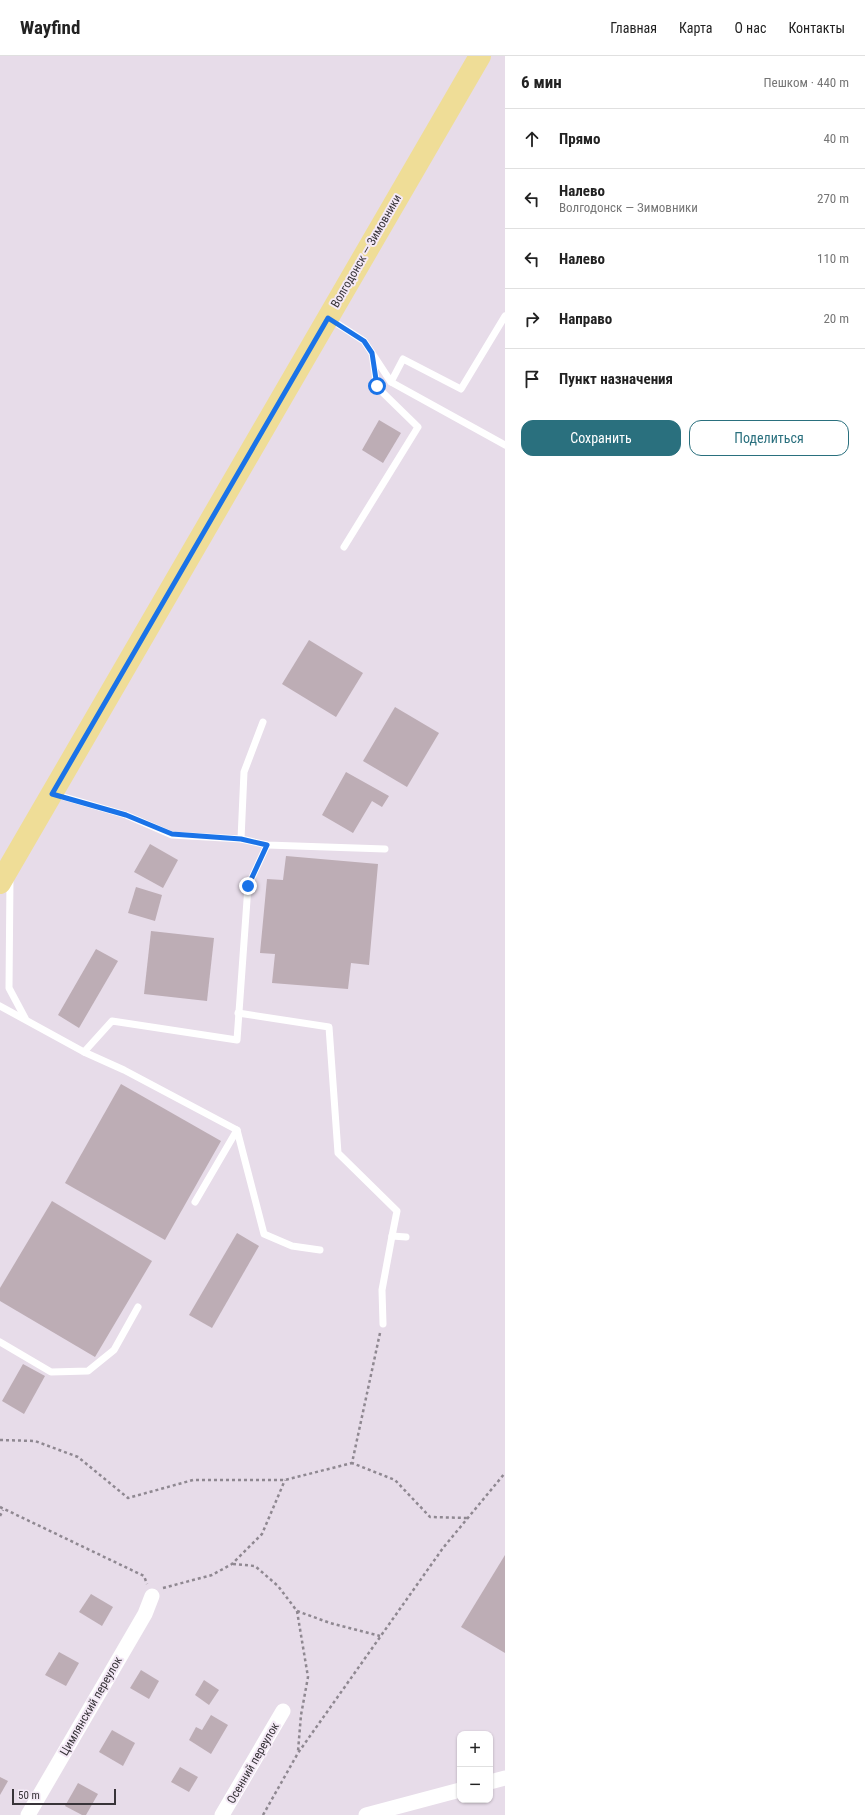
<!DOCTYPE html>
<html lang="ru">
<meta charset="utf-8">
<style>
:root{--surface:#fff;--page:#f6f6f6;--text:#222;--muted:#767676;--line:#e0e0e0;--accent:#2a707e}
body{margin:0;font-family:"Roboto Condensed",sans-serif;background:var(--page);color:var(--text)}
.controls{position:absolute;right:12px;bottom:12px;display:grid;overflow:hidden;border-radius:8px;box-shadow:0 1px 3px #0004}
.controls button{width:36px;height:36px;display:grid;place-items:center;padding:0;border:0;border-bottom:1px solid var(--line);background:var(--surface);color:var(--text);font:20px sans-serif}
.scale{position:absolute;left:12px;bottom:10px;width:104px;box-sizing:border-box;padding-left:4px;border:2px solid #383439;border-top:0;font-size:11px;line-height:14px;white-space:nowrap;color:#383439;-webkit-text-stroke:3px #f4e9f6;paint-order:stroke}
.stop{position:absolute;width:12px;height:12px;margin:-9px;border:3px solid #1a73e8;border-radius:50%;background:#fff}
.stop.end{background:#1a73e8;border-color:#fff;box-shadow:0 1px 4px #0008}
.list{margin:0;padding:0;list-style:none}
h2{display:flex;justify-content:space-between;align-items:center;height:52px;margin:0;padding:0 16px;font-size:17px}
h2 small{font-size:13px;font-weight:400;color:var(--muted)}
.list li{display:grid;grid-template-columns:26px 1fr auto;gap:12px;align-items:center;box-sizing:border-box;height:60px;padding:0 16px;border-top:1px solid var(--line)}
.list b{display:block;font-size:15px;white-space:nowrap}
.list p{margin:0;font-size:13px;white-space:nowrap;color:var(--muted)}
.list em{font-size:13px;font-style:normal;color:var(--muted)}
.actions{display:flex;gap:8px;padding:12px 16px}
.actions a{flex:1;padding:9px 0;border:1px solid var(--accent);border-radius:12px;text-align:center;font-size:14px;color:var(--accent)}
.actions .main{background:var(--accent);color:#fff}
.icon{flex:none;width:22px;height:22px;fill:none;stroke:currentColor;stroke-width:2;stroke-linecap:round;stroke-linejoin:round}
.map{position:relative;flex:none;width:505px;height:1759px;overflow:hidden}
header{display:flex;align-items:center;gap:24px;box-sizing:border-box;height:56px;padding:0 20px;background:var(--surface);border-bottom:1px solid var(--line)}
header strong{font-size:19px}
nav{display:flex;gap:22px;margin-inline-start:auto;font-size:14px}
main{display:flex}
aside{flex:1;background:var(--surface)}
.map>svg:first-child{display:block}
.building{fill:#bdadb5}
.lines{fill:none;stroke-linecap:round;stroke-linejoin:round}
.path{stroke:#8f8891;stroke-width:2.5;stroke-dasharray:3 3;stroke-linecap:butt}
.service{stroke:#fff;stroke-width:7}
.minor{stroke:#fff;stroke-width:15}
.primary{stroke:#efdd97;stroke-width:22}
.route{stroke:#1a73e8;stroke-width:5}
.labels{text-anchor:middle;stroke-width:4;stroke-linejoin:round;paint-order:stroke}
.street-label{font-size:12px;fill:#383439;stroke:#f4e9f6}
</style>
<header>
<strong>Wayfind</strong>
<nav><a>Главная</a><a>Карта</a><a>О нас</a><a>Контакты</a></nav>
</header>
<main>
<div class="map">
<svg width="505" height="1759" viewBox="0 0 505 1759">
<rect width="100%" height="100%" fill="#e7dce9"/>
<!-- building -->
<g class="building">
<path d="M379 364 401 377 383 407 362 394Z"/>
<path d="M309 584 363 617 336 661 282 628Z"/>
<path d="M395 651 439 677 407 731 363 705Z"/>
<path d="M346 716 389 740 382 751 372 745 353 777 322 759Z"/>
<path d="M150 788 178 804 163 832 134 816Z"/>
<path d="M286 800 378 808 369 909 351 907 348 933 272 927 275 898 260 897 267 823 283 824Z"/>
<path d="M136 831 162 839 155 865 128 857Z"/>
<path d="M151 875 214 882 207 945 144 938Z"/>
<path d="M96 893 118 905 79 972 58 959Z"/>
<path d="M121 1028 221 1085 165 1184 65 1127Z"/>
<path d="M52 1145 152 1205 95 1301 0 1245V1232Z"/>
<path d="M237 1177 259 1190 212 1272 189 1259Z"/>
<path d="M23 1308 45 1320 24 1358 2 1345Z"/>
<path d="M505 1499V1597L461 1571Z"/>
<path d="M91 1538 113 1551 102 1570 79 1556Z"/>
<path d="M59 1596 79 1607 66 1630 45 1619Z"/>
<path d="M141 1614 159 1625 149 1643 130 1632Z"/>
<path d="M204 1624 219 1634 209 1649 195 1639Z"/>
<path d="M211 1659 228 1669 211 1698 189 1684 196 1671 202 1674Z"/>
<path d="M112 1674 135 1687 123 1710 99 1696Z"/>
<path d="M180 1711 198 1721 189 1736 171 1726Z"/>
<path d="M0 1721 8 1725 0 1739Z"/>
<path d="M78 1727 98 1738 86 1759H82L65 1750Z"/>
</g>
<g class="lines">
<!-- path -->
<g class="path">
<path d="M380 1277 352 1407 395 1424 430 1461 467 1462"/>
<path d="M0 1384 35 1385 78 1401 128 1442 193 1424H285L352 1407"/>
<path d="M0 1451 144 1520 147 1528"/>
<path d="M0 1460 3 1454"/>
<path d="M233 1508 255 1510 278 1530 297 1555 330 1567 380 1580"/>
<path d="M163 1532 212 1519 232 1508 262 1478 285 1424"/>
<path d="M297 1555 308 1621 301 1659 298 1695"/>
<path d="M263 1759 298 1697 443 1492 505 1417"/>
</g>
<!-- service -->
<g class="service">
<path d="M330 263 364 285 391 326 505 389"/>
<path d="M391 326 403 303 461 333 505 260"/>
<path d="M344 491 418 371 377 331 372 297"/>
<path d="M263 666 244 716 241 783 267 789 385 793"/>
<path d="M54 738 126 759 172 779 241 783"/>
<path d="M10 822 9 932 25 962"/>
<path d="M0 950 84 996 124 1014 237 1074 195 1146"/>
<path d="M238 957 329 971 338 1097 397 1155 392 1180"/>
<path d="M84 996 112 965 237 984 248 830 267 789"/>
<path d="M237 1074 264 1178 292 1190 320 1194"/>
<path d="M383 1268 382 1234 392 1180 406 1181"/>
<path d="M0 1286 51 1316 88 1315 114 1294 138 1251"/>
</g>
<!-- minor -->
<g class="minor">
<path d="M490 1726 505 1722"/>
<path d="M28 1759 145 1558 152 1540"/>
<path d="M222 1759 283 1655"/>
<path d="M366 1759 460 1734"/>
</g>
<!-- primary -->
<path class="primary" d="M0 827 480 0"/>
</g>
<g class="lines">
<!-- route -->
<path class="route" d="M248 830 267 789 241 783 172 778 126 759 52 738 328 262 364 285 372 297 377 330"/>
</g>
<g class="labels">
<!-- street labels -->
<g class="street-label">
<text transform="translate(366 195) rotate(-60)" y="4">Волгодонск — Зимовники</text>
<text transform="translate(91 1650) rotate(-60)" y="4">Цимлянский переулок</text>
<text transform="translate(253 1707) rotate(-60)" y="4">Осенний переулок</text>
</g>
</g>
</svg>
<div class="controls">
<button>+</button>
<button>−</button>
</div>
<div class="scale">50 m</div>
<div class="stop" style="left:377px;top:330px"></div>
<div class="stop end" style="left:248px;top:830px"></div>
</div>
<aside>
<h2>6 мин<small>Пешком · 440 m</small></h2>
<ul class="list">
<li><svg class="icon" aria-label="ahead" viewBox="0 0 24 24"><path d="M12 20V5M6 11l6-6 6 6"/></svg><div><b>Прямо</b></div><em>40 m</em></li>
<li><svg class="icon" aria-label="left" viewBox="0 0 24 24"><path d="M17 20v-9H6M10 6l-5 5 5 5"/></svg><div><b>Налево</b><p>Волгодонск — Зимовники</p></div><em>270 m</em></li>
<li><svg class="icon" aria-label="left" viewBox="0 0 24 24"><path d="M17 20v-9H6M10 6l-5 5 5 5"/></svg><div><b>Налево</b></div><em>110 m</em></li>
<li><svg class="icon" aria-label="right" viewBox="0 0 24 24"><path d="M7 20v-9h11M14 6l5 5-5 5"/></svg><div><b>Направо</b></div><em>20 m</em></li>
<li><svg class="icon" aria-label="arrive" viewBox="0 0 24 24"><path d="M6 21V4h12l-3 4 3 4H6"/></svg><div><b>Пункт назначения</b></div></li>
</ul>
<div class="actions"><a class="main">Сохранить</a><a>Поделиться</a></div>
</aside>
</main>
